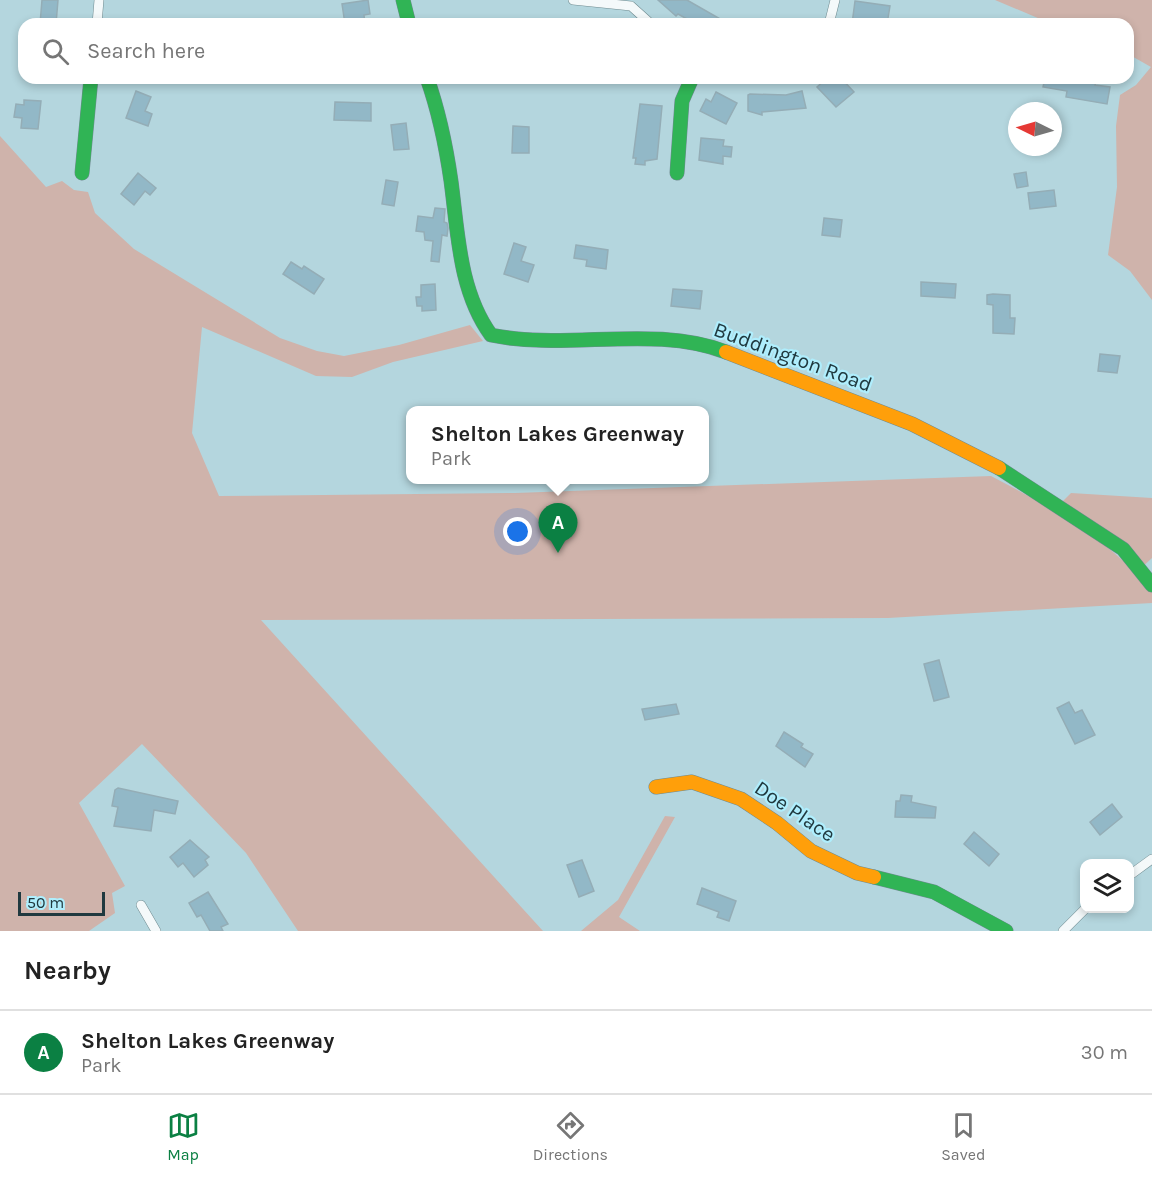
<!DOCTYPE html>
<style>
:root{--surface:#fff;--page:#f6f6f6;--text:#222;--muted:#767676;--line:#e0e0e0;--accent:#0b8043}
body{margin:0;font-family:Karla,sans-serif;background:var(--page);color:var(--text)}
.controls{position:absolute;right:18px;bottom:18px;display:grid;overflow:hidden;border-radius:12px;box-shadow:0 3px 9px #0003}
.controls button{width:54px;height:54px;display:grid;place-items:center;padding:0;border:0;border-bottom:2px solid var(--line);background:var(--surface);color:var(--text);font:30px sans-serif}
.compass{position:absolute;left:1008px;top:102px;width:54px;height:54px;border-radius:50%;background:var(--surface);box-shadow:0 3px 9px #0003;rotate:275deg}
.scale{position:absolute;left:18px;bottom:15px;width:87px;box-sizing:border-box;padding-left:6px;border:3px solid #20393f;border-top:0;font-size:16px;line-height:21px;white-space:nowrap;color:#20393f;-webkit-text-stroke:4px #afeefd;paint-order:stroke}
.you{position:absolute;left:518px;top:532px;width:21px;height:21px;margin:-15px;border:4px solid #fff;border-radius:50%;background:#1a73e8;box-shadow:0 0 0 9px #1a73e833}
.badge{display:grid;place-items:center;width:39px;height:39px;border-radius:50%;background:var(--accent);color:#fff;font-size:20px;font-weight:700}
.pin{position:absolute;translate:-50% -50px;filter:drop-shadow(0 2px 3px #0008)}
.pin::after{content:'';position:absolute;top:32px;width:21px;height:18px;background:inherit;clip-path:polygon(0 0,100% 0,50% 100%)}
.popup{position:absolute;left:406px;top:406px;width:303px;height:78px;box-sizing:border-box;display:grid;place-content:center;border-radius:12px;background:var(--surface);filter:drop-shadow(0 2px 4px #0005);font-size:20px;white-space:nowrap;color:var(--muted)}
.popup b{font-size:22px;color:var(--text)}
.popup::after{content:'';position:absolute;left:50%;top:100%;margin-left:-12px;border:12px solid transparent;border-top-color:var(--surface)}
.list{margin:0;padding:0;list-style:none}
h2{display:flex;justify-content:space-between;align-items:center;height:78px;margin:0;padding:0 24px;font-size:26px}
h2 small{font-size:20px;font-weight:400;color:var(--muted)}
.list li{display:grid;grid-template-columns:39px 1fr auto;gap:18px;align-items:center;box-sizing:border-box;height:84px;padding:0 24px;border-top:2px solid var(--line)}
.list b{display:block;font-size:22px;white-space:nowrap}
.list p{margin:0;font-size:20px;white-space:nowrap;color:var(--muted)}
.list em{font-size:20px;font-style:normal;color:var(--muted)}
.icon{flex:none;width:33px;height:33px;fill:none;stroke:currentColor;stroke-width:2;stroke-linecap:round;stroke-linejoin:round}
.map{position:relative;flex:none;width:1152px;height:931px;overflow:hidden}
.search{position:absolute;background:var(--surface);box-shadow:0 3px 9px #0003;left:18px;right:18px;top:18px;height:66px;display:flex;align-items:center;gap:15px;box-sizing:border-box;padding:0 21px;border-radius:18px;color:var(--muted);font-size:22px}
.sheet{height:162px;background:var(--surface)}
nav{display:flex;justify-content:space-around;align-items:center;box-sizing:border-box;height:84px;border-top:2px solid var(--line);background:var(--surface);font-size:16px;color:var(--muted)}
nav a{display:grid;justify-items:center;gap:3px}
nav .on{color:var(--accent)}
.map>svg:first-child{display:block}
.green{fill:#cfb3ab}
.building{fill:#92b8c7;stroke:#94adb6;stroke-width:1.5}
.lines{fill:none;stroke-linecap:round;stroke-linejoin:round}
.street-casing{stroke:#6f8b90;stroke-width:10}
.fast-casing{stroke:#6f8b90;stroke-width:15}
.slow-casing{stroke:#6f8b90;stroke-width:15}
.street{stroke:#f4f9fa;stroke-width:9}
.fast{stroke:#30b455;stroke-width:14}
.slow{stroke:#ff9f0a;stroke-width:14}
.labels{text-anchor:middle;stroke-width:4.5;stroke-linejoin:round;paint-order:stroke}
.street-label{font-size:21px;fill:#20393f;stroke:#afeefd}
</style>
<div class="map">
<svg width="1152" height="931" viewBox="0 0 1152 931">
<rect width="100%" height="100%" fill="#b4d6de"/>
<!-- green -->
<g class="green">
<path d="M995 0H1152V300L1130 271 1108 255 1117 187 1116 126 1120 95 1136 85 1151 67 1128 54V24H1052Z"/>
<path d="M0 136 46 187 62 181 74 190 88 192 95 213 134 249 280 338 317 351 344 356 399 345 470 325 483 341 393 362 352 377 316 376 202 327 192 433 219 496 515 493 991 476C1054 509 1103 536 1152 589V603L888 618 261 620 543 931H298L246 853 142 744 79 803 125 886 112 893 115 913 89 931H0Z"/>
<path d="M1071 493 1152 498V558L1140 569 1063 501Z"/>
<path d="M665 816 675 817 619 917 640 931H581L618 900Z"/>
</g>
<!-- building -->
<g class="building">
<path d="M42 0H58L56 24H40Z"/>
<path d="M368 0 370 14 364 15 365 24H345L342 4Z"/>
<path d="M658 0H687L729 24H696L678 14 676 16Z"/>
<path d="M855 1 890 6 887 24H852Z"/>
<path d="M827 78H841L854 92 836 107 817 87Z"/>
<path d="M1045 78 1096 81 1095 85 1110 87 1107 104 1066 97 1067 91 1043 87Z"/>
<path d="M136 91 151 97 145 111 152 114 148 126 126 118Z"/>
<path d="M802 91 806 108 762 112V115L748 111V95L750 94 786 95Z"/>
<path d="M716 92 737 103 726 124 700 111 706 99 711 102Z"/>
<path d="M24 100 41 101 38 129 21 128 22 118 14 117 16 104 24 105Z"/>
<path d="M335 102 371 103V121L334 120Z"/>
<path d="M640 104 662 106 657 159 645 161V165L635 164 636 158H633Z"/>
<path d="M406 123 409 149 394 150 391 125Z"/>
<path d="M513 126 529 127V153H512Z"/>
<path d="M701 138 724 140 723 146 732 147 731 157 723 156V164L699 160Z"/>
<path d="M1026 172 1028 186 1017 188 1014 174Z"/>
<path d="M138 173 156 188 150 195 145 191 134 205 121 194Z"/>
<path d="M386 180 398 182 394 206 382 204Z"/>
<path d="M1054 190 1056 206 1030 209 1028 193Z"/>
<path d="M435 208 445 209 444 222 447 223 448 228 447 236 442 235 439 262 431 261 433 241 425 240 424 232 416 231 418 216 433 218Z"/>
<path d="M824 218 842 220 840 237 822 235Z"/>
<path d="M514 243 526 247 521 261 534 265 528 282 504 274Z"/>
<path d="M576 245 608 250 606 269 586 266 587 260 574 258Z"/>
<path d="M291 262 302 269 304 266 324 279 314 294 283 274Z"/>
<path d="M921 282 956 284 955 298 921 296Z"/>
<path d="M435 284 436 310 422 311V306H417L416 297H421V285Z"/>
<path d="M673 289 702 291 700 309 671 306Z"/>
<path d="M993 294 1010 295V318H1015L1014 334 993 333V305L987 304V295Z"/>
<path d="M1100 354 1120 356 1117 373 1098 371Z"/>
<path d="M939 660 949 697 934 701 924 664Z"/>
<path d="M1069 702 1075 713 1082 710 1095 735 1075 744 1057 708Z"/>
<path d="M676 704 679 714 645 720 642 709Z"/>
<path d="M784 732 803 744 801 747 813 754 805 767 776 746Z"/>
<path d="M118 788 178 801 175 814 154 810 151 831 114 826 118 807 112 806 115 790Z"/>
<path d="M901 795 912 796 911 802 936 807 935 818 895 817 896 801H900Z"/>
<path d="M1112 804 1122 817 1100 835 1090 822Z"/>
<path d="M974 832 999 854 989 866 964 844Z"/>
<path d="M190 840 209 857 205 860 208 865 194 877 183 863 178 867 170 857Z"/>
<path d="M582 860 594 891 579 897 567 865Z"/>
<path d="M702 888 736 901 729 921 717 917 719 912 697 904Z"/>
<path d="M208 892 228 924 221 927 223 931H210L201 915 197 917 189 903Z"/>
</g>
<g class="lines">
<defs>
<g id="street">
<path d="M573 0 631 6 651 24"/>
<path d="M97 24 99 0"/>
<path d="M829 24 835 0"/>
<path d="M1130 875 1152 859"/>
<path d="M141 905 156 931"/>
<path d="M1063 931 1086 908"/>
</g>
<g id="fast">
<path d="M403 0 409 24"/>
<path d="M427 78C439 112 446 146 451 181 458 233 459 291 491 335 566 351 654 324 726 352"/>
<path d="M82 173 91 78"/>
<path d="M677 173 682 101 692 78"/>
<path d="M999 468 1123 549 1152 585"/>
<path d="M874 877 934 892 1006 931"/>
</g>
<g id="slow">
<path d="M726 352 912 424 999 468"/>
<path d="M656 787 692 782 741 799 777 823 811 851 857 873 874 877"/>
</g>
</defs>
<!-- street casing -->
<use href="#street" class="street-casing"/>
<!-- fast casing -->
<use href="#fast" class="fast-casing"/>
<!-- slow casing -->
<use href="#slow" class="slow-casing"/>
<!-- street -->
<use href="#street" class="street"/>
<!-- fast -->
<use href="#fast" class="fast"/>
<!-- slow -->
<use href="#slow" class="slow"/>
</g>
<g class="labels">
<!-- street labels -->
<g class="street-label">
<text transform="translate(793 357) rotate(20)" y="7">Buddington Road</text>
<text transform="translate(795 811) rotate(34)" y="7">Doe Place</text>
</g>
</g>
</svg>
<div class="controls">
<button><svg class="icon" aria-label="layers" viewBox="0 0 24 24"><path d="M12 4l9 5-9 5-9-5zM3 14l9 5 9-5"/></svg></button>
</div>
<svg class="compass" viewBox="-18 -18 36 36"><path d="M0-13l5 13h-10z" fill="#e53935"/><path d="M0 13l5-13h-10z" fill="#767676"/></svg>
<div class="scale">50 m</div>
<div class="you"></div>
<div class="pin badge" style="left:558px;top:553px">A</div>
<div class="popup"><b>Shelton Lakes Greenway</b>Park</div>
<div class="search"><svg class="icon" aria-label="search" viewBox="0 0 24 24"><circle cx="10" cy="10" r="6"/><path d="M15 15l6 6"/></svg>Search here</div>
</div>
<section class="sheet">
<h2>Nearby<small></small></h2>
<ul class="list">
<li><span class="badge">A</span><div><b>Shelton Lakes Greenway</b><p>Park</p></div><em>30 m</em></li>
</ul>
</section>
<nav>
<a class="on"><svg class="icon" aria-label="map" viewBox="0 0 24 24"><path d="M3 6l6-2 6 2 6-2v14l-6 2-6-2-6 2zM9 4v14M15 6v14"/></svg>Map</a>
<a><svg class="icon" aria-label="directions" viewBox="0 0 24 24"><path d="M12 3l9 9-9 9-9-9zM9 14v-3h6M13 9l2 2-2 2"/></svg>Directions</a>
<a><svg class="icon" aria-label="saved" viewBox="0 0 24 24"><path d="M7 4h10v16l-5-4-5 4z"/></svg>Saved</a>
</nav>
